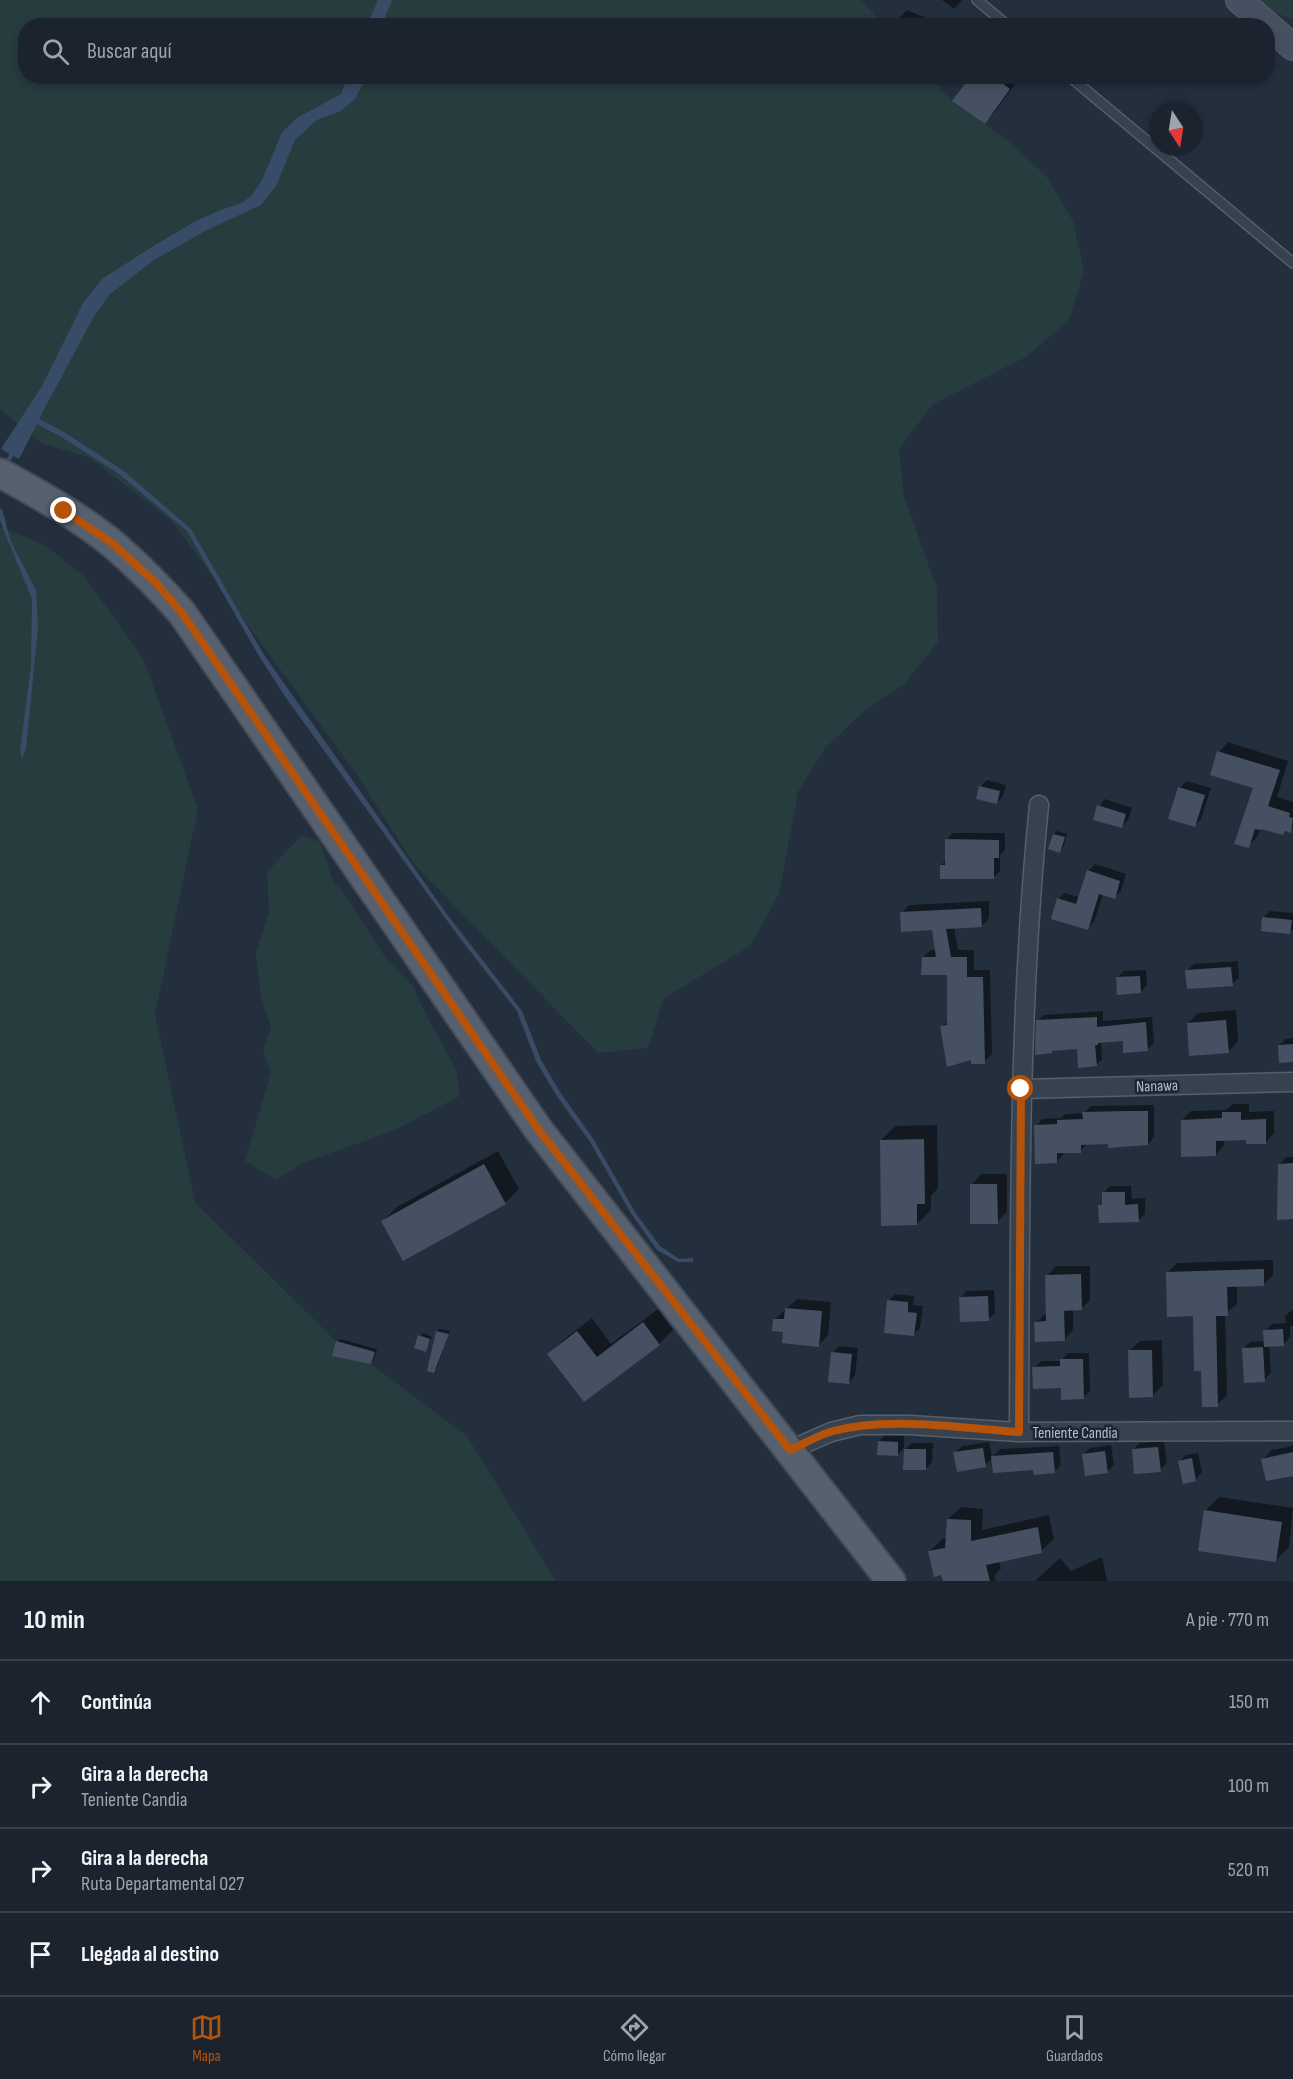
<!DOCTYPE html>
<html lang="es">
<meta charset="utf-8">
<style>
:root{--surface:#1b232e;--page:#282f3a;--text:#f1f3f6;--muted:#a0a4aa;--line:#39404a;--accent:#b45309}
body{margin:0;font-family:"Sofia Sans Condensed",sans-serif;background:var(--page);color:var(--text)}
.compass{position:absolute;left:1149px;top:102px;width:54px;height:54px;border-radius:50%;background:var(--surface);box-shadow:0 3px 9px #0003;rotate:168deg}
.stop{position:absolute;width:18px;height:18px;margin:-14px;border:4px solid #b45309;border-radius:50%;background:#fff}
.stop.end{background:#b45309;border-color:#fff;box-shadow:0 2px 6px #0008}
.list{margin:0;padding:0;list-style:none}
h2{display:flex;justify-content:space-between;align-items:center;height:78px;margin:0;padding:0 24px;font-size:26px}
h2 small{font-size:20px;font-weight:400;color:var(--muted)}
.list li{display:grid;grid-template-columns:39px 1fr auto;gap:18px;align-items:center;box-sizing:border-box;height:84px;padding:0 24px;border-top:2px solid var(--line)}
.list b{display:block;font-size:22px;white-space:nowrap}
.list p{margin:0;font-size:20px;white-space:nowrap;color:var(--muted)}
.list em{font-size:20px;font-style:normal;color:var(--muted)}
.icon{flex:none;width:33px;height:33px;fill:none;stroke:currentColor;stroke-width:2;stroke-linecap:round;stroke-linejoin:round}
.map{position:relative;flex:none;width:1293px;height:1581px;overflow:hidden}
.search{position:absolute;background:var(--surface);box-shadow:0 3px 9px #0003;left:18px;right:18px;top:18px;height:66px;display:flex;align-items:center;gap:15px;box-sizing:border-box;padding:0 21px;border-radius:24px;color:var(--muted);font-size:22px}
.sheet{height:414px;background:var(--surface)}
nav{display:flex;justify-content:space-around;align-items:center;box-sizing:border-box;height:84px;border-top:2px solid var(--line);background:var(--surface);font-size:16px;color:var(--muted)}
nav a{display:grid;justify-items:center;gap:3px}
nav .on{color:var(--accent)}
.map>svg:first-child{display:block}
.green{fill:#263c3f}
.water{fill:#394c67}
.shadow{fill:#0007}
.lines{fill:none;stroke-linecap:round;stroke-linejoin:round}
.stream{stroke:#394c67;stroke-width:4.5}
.building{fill:#455162}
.lane-casing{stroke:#565f6c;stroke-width:12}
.street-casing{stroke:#565f6c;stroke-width:21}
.secondary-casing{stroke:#565f6c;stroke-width:28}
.primary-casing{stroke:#414a57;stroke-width:32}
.lane{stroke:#38414e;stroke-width:9}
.street{stroke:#38414e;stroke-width:18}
.secondary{stroke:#465061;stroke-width:26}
.primary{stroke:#56606e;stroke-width:28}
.route{stroke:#b45309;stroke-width:8}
.labels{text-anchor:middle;stroke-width:5;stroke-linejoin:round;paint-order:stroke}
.street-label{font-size:16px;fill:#b4bcc9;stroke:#1d2633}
</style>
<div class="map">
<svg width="1293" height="1581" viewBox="0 0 1293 1581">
<rect width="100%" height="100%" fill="#242f3e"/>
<!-- green -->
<g class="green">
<path d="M0 0H861L884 25 26 26V76L930 77 952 101 1008 141 1046 176 1073 221 1084 271 1069 320 1026 357 933 404 899 449 904 496 937 589 938 642 904 684 862 713 824 749 798 792 779 894 750 946 663 999 648 1048 598 1053 414 864 357 775 172 521 90 458 41 443 0 409Z"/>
<path d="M1249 0H1293V19L1259 7Z"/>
<path d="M0 527 45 545 85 577 143 658 198 809 155 1014 195 1202 336 1341 364 1349 371 1364 467 1436 556 1581H0Z"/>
<path d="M302 835 320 842 333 881 344 893 387 960 412 985 433 1028 456 1069 460 1096 395 1130 303 1163 276 1180 245 1161 271 1072 263 1051 271 1027 261 997 256 954 269 912 267 872Z"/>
</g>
<!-- water -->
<g class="water">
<path d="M378 0H392L382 25H367Z"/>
<path d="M348 77H366L355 99 341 111 317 120 295 140 276 186 261 205 207 230 154 260 110 294 93 318 39 419 64 432 124 471 191 529 264 655 446 913 522 1011 541 1060 560 1092 594 1140 635 1212 660 1246 679 1259 693 1258V1262H678L657 1250 630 1212 590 1142 558 1098 536 1061 517 1011 459 937 286 698 259 656 187 531 119 474 63 438 37 424 19 459 1 449 42 386 83 303 102 279 155 245 196 221 223 209 242 203 252 195 263 178 282 132 297 118 341 94Z"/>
<path d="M4 520 12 544 36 590 38 628 26 749 22 759 20 751 31 666 32 599 0 521Z"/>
</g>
<!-- shadow -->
<g class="shadow">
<path d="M942 0H962L954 9Z"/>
<path d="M907 10 928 19 926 26 927 19 924 18 921 26H897L900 17Z"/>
<path d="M972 76H1016L1019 79 994 113 984 123Z"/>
<path d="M1228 742 1288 761 1277 797 1293 802V828L1290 831 1287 830 1283 834 1262 827 1257 837 1248 846 1255 787 1219 752Z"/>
<path d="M987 780 1006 785 1003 796 997 803 980 787Z"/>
<path d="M1186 781 1211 788 1201 819 1194 826 1180 788Z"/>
<path d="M1105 799 1132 808 1128 820 1121 827 1099 806Z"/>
<path d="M1057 831 1067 834 1063 848 1060 851 1054 834Z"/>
<path d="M953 833H1005V850L1000 855V871L994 877 941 865 946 861V840Z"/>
<path d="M1095 864 1126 874 1121 891 1114 897 1103 894 1094 922 1087 928 1058 899 1065 893 1079 897 1088 871Z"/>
<path d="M989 901V918L982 926 954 927 958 950H974V970H990L992 1054 984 1062 972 1058 942 1027 949 1020V973L923 957 931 950H936L933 928 901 913 909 905Z"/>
<path d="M1270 911 1293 913V929L1289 932 1264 917Z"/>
<path d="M1238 961 1239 978 1232 984 1187 971 1194 964Z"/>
<path d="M1146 970 1147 985 1141 992 1117 978 1124 971Z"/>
<path d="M1236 1010 1238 1041 1228 1052 1188 1023 1198 1013Z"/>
<path d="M1103 1011V1021L1152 1017 1154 1043 1148 1049 1124 1039 1101 1041 1102 1059 1096 1065 1078 1047 1055 1049 1052 1052 1037 1021 1044 1015Z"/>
<path d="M1293 1038V1060L1279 1045 1286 1039Z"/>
<path d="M1233 1104H1249V1112L1274 1111V1133L1266 1142 1247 1139H1224V1146L1216 1154 1182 1120 1191 1111 1226 1110Z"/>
<path d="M1154 1105V1137L1148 1144 1109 1143 1087 1144 1080 1151H1063V1155L1056 1162 1036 1126 1042 1119 1061 1118 1065 1114 1084 1113 1091 1106Z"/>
<path d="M937 1125 938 1188 931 1196V1210L917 1224 881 1140 895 1126Z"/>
<path d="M498 1151 519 1189 505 1203 383 1221 397 1207Z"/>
<path d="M1286 1157H1293V1218L1280 1164Z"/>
<path d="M981 1174H1007V1212L997 1222 971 1185Z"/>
<path d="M1110 1186H1131L1132 1199 1145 1198V1214L1138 1221 1100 1206 1103 1202V1193Z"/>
<path d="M1273 1260V1275L1263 1285H1237V1304L1225 1314 1227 1395 1217 1405 1203 1370 1194 1315 1167 1273 1177 1263Z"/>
<path d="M1056 1266H1090V1300L1081 1309H1073V1330L1064 1340 1036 1322 1047 1313V1276Z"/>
<path d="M994 1290 995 1313 988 1319 961 1297 967 1291Z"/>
<path d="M895 1294 914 1296 913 1305 923 1306 920 1328 914 1334 888 1301Z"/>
<path d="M797 1299 831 1302 828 1335 819 1345 785 1330 775 1319Z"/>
<path d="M658 1309 673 1330 659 1344 584 1400 549 1354 563 1340 592 1318 611 1344Z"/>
<path d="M1293 1309V1326H1290V1337L1284 1344 1269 1345 1271 1373 1264 1380 1243 1349 1250 1342 1266 1341 1265 1331 1272 1324 1286 1323 1285 1316Z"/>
<path d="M440 1329 450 1331 437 1368 434 1371 437 1331Z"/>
<path d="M423 1333 432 1337 425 1351 420 1336Z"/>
<path d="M340 1339 377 1349 374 1360 371 1363 337 1342Z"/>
<path d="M1162 1340 1163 1385 1152 1396 1129 1351 1140 1341Z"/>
<path d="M839 1346 858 1348 855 1376 849 1382 832 1353Z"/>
<path d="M1068 1353H1089L1090 1391 1083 1398 1034 1368 1041 1361H1061Z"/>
<path d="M886 1434 904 1436V1448L897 1455 879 1441Z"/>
<path d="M1164 1441 1167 1463 1160 1470 1133 1450 1140 1443Z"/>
<path d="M989 1442 992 1457 1000 1449 1059 1446 1061 1465 1054 1472 993 1458 985 1465 955 1453 962 1446Z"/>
<path d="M912 1443H933L932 1462 926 1468 905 1450Z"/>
<path d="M1111 1445 1114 1465 1107 1472 1084 1454 1090 1448Z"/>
<path d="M1293 1446V1474L1263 1459 1272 1450Z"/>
<path d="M1198 1453 1202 1472 1196 1479 1184 1482 1179 1462 1186 1455Z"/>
<path d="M1219 1497 1293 1508 1289 1547 1275 1561 1205 1511Z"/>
<path d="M961 1507 983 1509 982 1530 1049 1515 1054 1539 1041 1551 999 1561 1001 1569 994 1576 996 1581H944L929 1552 942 1539 947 1538 948 1519Z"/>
<path d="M1102 1557 1107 1581H1035L1060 1558 1071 1571Z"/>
</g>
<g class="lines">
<!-- stream -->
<g class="stream">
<path d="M5 466 14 450"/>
<path d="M0 511 4 524"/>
</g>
</g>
<!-- building -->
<g class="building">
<path d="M971 76H993L1010 89 985 124 952 101Z"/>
<path d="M1217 751 1280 770 1268 806 1290 813 1289 817 1293 818 1291 833 1285 831 1283 835 1261 829V830L1255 829 1249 848 1234 844 1253 788 1210 775Z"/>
<path d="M979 786 1000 791 997 804 976 799Z"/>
<path d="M1178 787 1205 795 1195 827 1168 819Z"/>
<path d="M1097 805 1126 814 1122 828 1093 820Z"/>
<path d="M1053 834 1065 837 1060 853 1048 849Z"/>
<path d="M945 839 999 840V858H994V879H940V865H945Z"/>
<path d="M1087 870 1120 881 1115 899 1099 894 1088 930 1051 919 1057 898 1076 904Z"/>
<path d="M981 908 982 927 946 929 951 957H967V977H983L985 1064H971V1060L947 1067 940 1026 947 1025V975H921L922 957H936L932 930 901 932 900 912Z"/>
<path d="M1262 917 1292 920 1290 934 1261 931Z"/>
<path d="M1231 967 1233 986 1187 989 1185 970Z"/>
<path d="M1140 976 1141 993 1117 995 1116 977Z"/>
<path d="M1097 1017V1027L1146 1022 1148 1051 1123 1053V1041L1098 1043V1045H1095L1097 1066 1078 1068 1077 1049 1052 1051V1053L1035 1055 1036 1020Z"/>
<path d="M1226 1020 1229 1053 1189 1056 1187 1023Z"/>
<path d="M1293 1044V1062L1279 1063 1278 1045Z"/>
<path d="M1127 1111H1148V1145L1108 1148V1144L1081 1145V1153H1057V1163L1035 1164 1034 1125 1057 1124V1120L1083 1119 1082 1112Z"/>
<path d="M1222 1112H1241V1120L1266 1119V1144H1246V1140L1216 1141V1156L1181 1157V1120L1222 1118Z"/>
<path d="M924 1139 925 1204H917V1225L881 1226 880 1140Z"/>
<path d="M1293 1163V1219L1277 1220 1278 1164Z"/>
<path d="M484 1164 506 1204 403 1261 381 1221Z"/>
<path d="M970 1184H997L998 1224H970Z"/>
<path d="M1102 1192H1125V1205L1138 1204 1139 1222 1099 1223 1098 1205H1102Z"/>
<path d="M1264 1269V1286L1227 1287 1228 1316H1216L1218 1407H1202L1201 1371H1194L1193 1316 1167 1317 1166 1272Z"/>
<path d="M1081 1274 1082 1310 1064 1311 1065 1341 1035 1342 1034 1322 1046 1321 1045 1275Z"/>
<path d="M988 1296 989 1321 960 1322 959 1297Z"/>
<path d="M887 1300 908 1302V1312L917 1313 914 1336 884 1333Z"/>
<path d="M785 1308 822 1311 819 1347 782 1343 783 1332 772 1331 773 1319H784Z"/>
<path d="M643 1322 660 1345 584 1402 547 1354 577 1331 597 1357Z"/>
<path d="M1283 1329 1284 1346 1264 1347 1263 1330Z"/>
<path d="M436 1331 449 1334 434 1373 427 1371Z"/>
<path d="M418 1335 430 1339 426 1352 414 1348Z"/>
<path d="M336 1341 375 1352 371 1364 332 1356Z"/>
<path d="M1263 1347 1265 1382 1244 1383 1242 1348Z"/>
<path d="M1128 1350H1152L1153 1397 1129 1398Z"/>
<path d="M831 1352 852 1354 849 1384 828 1382Z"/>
<path d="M1060 1359H1083L1084 1399 1061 1400V1388L1033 1389 1032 1367 1060 1366Z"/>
<path d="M878 1441 898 1442V1456L877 1455Z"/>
<path d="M1158 1447 1161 1472 1134 1474 1132 1449Z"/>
<path d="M983 1448 986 1467 957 1472 953 1452Z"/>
<path d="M904 1449H926V1470H903Z"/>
<path d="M1105 1451 1108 1473 1085 1476 1082 1454Z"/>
<path d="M1053 1452 1055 1473 1034 1475 1033 1470 993 1473 991 1456Z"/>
<path d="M1293 1452V1476L1266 1481 1261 1459Z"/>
<path d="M1192 1458 1196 1481 1183 1484 1178 1461Z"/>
<path d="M1204 1510 1282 1522 1276 1562 1198 1551Z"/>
<path d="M947 1519 971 1520V1541L1038 1527 1042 1553 986 1565 990 1581H943L941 1575 934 1577 928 1551 945 1548Z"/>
</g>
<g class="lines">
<defs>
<g id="lane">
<path d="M977 0 1008 26"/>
<path d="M1069 76 1293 263"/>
</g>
<g id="street">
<path d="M1021 1089 1293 1082"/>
<path d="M1019 1432C1020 1223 1018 1014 1039 805"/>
<path d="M790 1450 831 1432 860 1425H910L1019 1432 1293 1431"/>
</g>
<path id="secondary" d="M1239 0 1293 47"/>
<path id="primary" d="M0 473C38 494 80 517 114 545 138 566 161 589 182 613L538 1129 891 1581"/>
</defs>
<!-- lane casing -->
<use href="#lane" class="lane-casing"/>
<!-- street casing -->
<use href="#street" class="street-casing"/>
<!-- secondary casing -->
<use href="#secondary" class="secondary-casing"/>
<!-- primary casing -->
<use href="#primary" class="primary-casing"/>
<!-- lane -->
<use href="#lane" class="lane"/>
<!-- street -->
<use href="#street" class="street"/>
<!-- secondary -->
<use href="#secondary" class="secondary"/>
<!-- primary -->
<use href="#primary" class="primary"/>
</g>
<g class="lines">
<!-- route -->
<path class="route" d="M64 511 112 543 156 583 182 613 538 1129 790 1450C804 1444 818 1435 833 1431 890 1416 960 1428 1019 1432L1021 1089"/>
</g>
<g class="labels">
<!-- street labels -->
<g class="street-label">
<text transform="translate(1157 1085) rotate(-2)" y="6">Nanawa</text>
<text x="1075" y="1438">Teniente Candia</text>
</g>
</g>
</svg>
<svg class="compass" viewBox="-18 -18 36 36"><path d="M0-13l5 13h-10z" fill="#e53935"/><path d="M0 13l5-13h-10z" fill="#a0a4aa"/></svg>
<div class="stop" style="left:1021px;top:1089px"></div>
<div class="stop end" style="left:64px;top:511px"></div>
<div class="search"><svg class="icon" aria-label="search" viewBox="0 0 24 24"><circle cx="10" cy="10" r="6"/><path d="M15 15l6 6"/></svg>Buscar aquí</div>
</div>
<section class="sheet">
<h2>10 min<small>A pie · 770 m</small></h2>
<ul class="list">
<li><svg class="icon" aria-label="ahead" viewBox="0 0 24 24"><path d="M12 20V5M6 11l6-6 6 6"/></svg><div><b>Continúa</b></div><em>150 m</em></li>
<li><svg class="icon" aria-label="right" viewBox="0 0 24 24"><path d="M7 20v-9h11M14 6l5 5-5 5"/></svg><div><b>Gira a la derecha</b><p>Teniente Candia</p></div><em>100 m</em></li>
<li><svg class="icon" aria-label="right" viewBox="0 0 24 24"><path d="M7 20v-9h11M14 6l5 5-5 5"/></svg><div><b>Gira a la derecha</b><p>Ruta Departamental 027</p></div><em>520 m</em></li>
<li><svg class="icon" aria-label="arrive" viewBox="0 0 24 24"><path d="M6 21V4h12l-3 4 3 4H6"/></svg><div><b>Llegada al destino</b></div></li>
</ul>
</section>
<nav>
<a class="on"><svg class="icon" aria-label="map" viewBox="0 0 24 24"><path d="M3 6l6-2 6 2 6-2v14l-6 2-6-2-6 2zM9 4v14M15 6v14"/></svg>Mapa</a>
<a><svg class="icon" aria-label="directions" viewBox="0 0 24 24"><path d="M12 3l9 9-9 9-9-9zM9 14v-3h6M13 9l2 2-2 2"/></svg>Cómo llegar</a>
<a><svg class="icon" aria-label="saved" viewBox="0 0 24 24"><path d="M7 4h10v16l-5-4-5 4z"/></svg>Guardados</a>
</nav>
